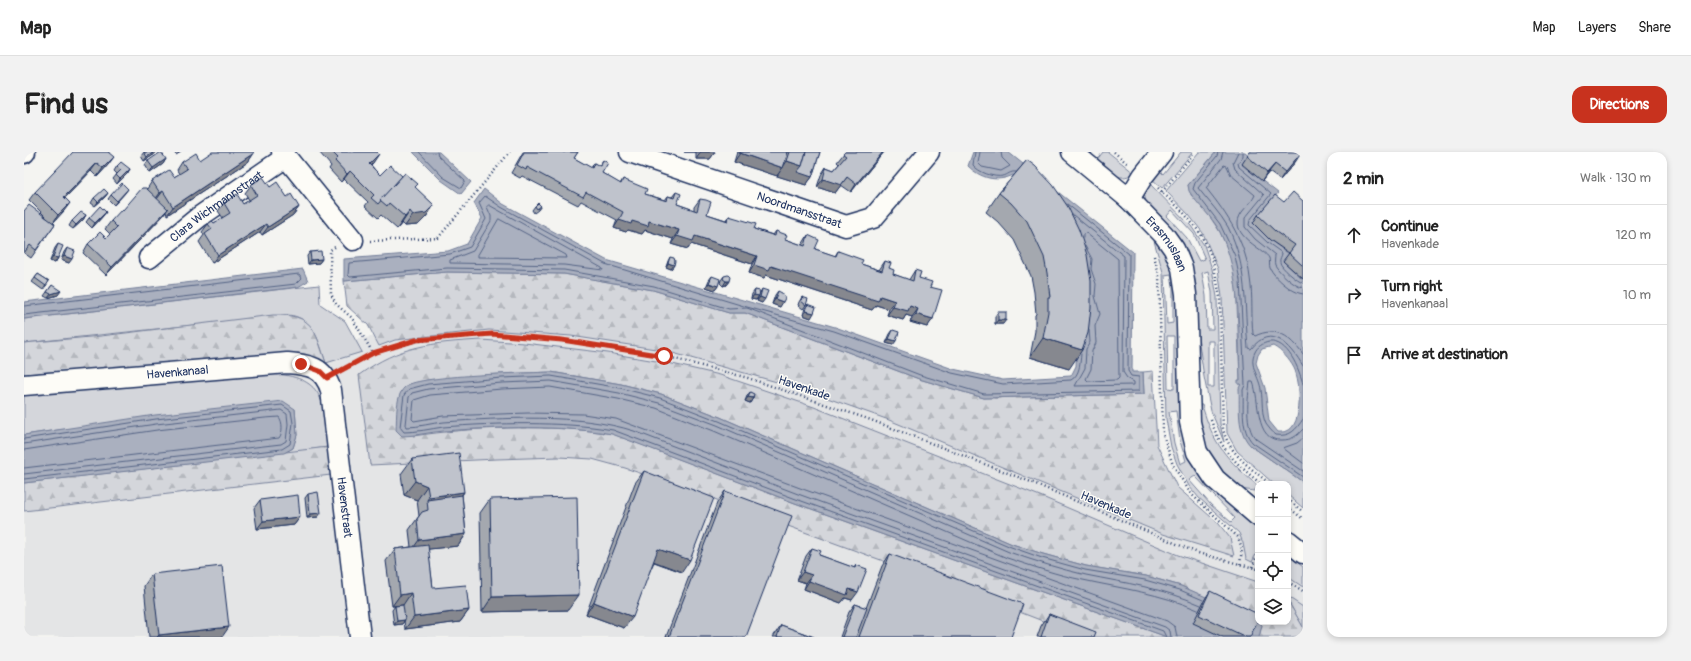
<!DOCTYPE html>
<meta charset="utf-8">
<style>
:root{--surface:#fff;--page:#f2f2f2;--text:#222;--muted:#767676;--line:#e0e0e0;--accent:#c8321e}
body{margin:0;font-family:Pangolin,sans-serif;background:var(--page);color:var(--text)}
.controls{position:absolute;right:12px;bottom:12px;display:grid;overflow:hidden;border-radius:8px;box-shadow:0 2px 6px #0003}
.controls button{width:36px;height:36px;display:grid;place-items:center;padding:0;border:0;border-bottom:1px solid var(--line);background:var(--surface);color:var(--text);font:20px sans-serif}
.stop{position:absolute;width:12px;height:12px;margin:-9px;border:3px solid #c8321e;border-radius:50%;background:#fff}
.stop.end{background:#c8321e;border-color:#fff;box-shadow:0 1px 4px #0008}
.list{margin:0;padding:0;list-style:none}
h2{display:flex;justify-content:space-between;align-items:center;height:52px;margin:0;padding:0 16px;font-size:17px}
h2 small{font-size:13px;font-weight:400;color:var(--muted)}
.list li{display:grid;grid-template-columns:26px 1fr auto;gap:12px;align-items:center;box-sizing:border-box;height:60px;padding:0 16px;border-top:1px solid var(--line)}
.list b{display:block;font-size:15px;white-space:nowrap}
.list p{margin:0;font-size:13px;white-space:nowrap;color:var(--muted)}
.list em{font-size:13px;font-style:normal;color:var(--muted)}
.icon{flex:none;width:22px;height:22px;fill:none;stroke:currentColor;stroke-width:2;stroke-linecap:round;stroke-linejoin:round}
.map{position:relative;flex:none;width:1279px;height:485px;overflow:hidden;border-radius:12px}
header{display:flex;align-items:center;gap:24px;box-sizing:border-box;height:56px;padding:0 20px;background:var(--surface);border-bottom:1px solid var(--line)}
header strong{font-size:19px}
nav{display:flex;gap:22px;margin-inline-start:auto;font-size:14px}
.intro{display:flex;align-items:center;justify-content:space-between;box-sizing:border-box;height:96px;padding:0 24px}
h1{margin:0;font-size:28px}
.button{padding:10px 18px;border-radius:12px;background:var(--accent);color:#fff;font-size:14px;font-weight:700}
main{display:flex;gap:24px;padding:0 24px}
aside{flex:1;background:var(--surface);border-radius:12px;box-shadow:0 2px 6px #0003}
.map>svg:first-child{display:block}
.built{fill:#e4e5e6}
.green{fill:#d4d6db;stroke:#78829c;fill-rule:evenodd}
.forest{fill:url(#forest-firs);stroke:#78829c}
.water{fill:#aab0bf;stroke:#717c98;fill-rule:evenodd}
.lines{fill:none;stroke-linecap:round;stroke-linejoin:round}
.shore{stroke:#546385;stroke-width:1}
.street-casing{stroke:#1b2f5e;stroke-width:23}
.path{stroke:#1b2f5e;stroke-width:2.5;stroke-dasharray:1 3;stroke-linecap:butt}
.street{stroke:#fdfcf7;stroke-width:20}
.wall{fill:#a4a8af;stroke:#1b2f5e}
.shaded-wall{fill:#86888f;stroke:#1b2f5e}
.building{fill:#bfc3cc;stroke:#1b2f5e}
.route{stroke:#c8321e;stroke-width:5}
.labels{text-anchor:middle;stroke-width:3;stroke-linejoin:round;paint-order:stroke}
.street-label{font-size:12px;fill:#1b2f5e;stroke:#fdfcf7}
</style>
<header>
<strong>Map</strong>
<nav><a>Map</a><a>Layers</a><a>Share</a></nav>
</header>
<div class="intro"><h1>Find us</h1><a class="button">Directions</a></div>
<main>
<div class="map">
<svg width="1279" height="485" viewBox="0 0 1279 485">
<defs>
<pattern id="forest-firs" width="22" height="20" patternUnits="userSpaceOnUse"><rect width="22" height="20" fill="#d4d6db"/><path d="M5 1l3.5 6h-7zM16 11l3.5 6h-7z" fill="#b5b8be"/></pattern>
</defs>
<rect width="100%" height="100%" fill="#f4f4f1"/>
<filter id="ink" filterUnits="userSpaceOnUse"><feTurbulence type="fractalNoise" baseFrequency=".025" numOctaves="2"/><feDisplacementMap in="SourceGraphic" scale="8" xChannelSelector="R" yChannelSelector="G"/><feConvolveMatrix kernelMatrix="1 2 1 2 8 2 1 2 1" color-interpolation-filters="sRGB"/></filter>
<g filter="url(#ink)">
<!-- built -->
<path class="built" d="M559 150 1162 369 1234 387V470H1264V394L1279 398V485H0V242Z"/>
<!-- green -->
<g class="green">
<path d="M1079 0H1084L1110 21C1094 32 1084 18 1072 9Z"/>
<path d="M1157 0H1169L1138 36 1127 26 1134 17 1139 22Z"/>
<path d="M1175 0H1192L1164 33 1167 43 1182 59 1196 80 1207 105 1212 128 1216 228 1214 232H1217L1227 294 1279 330V356L1264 343V332H1250L1213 299 1203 281 1198 145 1194 117 1179 81 1165 63 1142 39Z"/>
<path d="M1124 30 1167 74 1180 93 1188 117 1193 145 1196 272 1200 290 1187 259 1180 225 1173 178 1172 133 1166 106 1161 94 1149 77 1122 50 1120 41ZM1148 58 1170 82 1181 107 1175 109 1163 86 1143 64ZM1184 119 1188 140 1189 177H1183L1182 144 1178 121ZM1184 189H1190V235H1184Z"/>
<path d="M1132 88C1143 100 1148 114 1152 131L1156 268 1162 297 1170 315 1183 334 1234 378V398L1228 410 1222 407 1219 391 1215 381 1175 346 1165 334 1153 312 1147 295 1142 267 1139 120 1130 89ZM1147 122 1149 134V171L1143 172 1141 123ZM1143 184H1150V237L1144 236ZM1152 259 1156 289 1162 309 1156 312 1150 291 1145 260ZM1171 324 1211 366 1207 370 1187 353 1165 328Z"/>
<path d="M295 133 296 152 321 169 338 200 302 211C295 190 290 165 264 163L0 191V167Z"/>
<path d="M251 222C302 226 300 252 304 295L260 301 269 296 273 283 271 257 34 278 0 283V241Z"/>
<path d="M1175 253H1178C1189 292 1203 308 1234 334L1230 339 1217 337 1201 325 1183 297 1176 275Z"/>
<path d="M1264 403 1279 415V435L1264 425Z"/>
<path d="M1264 445 1279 455V475L1264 449Z"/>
</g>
<!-- forest -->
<g class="forest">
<path d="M423 120 540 122 629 138 705 161H721L895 227 960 246 1120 242 1119 220 1129 219 1133 293 1153 335 1195 372 1206 386 1210 404 1139 382 865 268 778 237 638 198 547 184 465 178 371 188 355 194 344 173 323 154 320 129Z"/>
<path d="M249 163C290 162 290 177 302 211L274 201 266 204 0 222V191L77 184Z"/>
<path d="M457 188 500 191 584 201 644 211 696 223 790 255 1016 344 1154 403 1234 430V470L1157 434 1122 424 1062 414 1019 402 988 392 696 265 637 242 597 232 527 220 477 222 403 228 383 233 376 242 389 284C450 275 528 272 589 282L771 351 1143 485H1060L936 437 663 337 601 316 568 307 535 305 473 307 346 313 335 223C376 193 408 191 457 188Z"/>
<path d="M304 295 307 323 0 359V331Z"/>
<path d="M1264 449 1279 475V485H1235L1238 473 1234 470H1264Z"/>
</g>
<!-- water -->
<g class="water">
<path d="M389 0H415L447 30 437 42 417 28Z"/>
<path d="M949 0H984L1109 100 1108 220H1119L1120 242 960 246 895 227 721 161H705L629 138 540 122 423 120 320 129V107L424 99 443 92 458 66 450 51 460 37 479 52 582 108 811 175 929 217 979 228 1047 224 1052 214 1053 188 1012 36 989 23C973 31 956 26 944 14Z"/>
<path d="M1192 0H1221L1225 3 1218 13 1254 41 1229 71 1246 88 1265 102 1259 109 1279 128V330L1227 294C1212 279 1216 256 1215 236L1217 232H1214V228H1216C1214 179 1218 125 1196 80 1188 64 1174 54 1165 39L1164 33 1168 29ZM1249 194C1258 199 1265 207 1270 216 1277 230 1279 273 1263 279 1261 280 1257 280 1254 280L1245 269 1241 236 1232 211 1234 203 1238 197Z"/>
<path d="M279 117 284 129 274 135 0 167V150Z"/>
<path d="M527 220 597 232 637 242 696 265 988 392 1019 402 1062 414 1122 424 1157 434 1230 466 1238 473 1235 485H1143L771 351 588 282C534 273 476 275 420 279 406 280 392 284 378 284L372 278C373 265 371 242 382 234 396 223 504 221 527 220Z"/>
<path d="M259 249 271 257 273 283 269 296 260 301 0 331V283L131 263Z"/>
</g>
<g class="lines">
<!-- shore -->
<g class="shore">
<path d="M395 0 419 25 437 36 441 29 414 4 413 0"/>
<path d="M951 0 949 13C954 20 970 26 979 24 984 23 986 19 992 20"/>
<path d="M956 0 954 11 958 15 977 19 986 14 978 6 977 0"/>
<path d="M1194 0 1193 4 1171 31 1169 37 1196 72 1211 104 1216 128 1221 233 1219 238C1220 255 1216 278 1229 291L1279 325"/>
<path d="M1199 0 1197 7 1174 36C1184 49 1196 61 1204 75 1224 115 1220 153 1224 196L1227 197C1247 171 1267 193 1279 214"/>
<path d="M1214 0 1209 10 1211 17 1240 43 1221 66V75L1231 87 1251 103C1251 106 1250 110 1251 113 1255 120 1271 135 1279 136"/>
<path d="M1219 0V4L1214 11 1215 15 1247 42 1226 68 1225 73 1244 91 1258 101C1258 104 1255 107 1256 110 1256 115 1274 130 1279 131"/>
<path d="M1043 52 1105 102 1104 219 1107 224 1115 225V239L960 242 896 223 723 156 705 157 630 134 540 118 423 116 326 125 324 123 325 111 426 102 446 95 462 67 455 51 461 44 477 55 581 112 723 155 810 179 928 221 979 232 1047 228C1056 223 1056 211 1057 202"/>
<path d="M465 53 578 116 579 118 540 113 426 111V108L449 99 467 69V64L463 55Z"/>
<path d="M1049 63 1100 104 1099 220 1103 226 1110 230V233L1051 234 1061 216 1062 197 1066 190 1065 178"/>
<path d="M475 67 542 103 543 106 454 105V103Z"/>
<path d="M1059 86V82L1062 81 1094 107 1095 226 1093 228 1064 229 1062 227 1067 217 1068 199 1072 191 1071 174 1076 162 1071 144 1072 132 1067 117 1068 107 1061 94"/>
<path d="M1279 142C1268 141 1250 125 1246 116 1245 113 1246 109 1245 106 1241 98 1215 88 1214 72 1213 60 1227 53 1231 43L1207 23 1203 14 1200 13 1182 36C1204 63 1222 91 1226 126 1229 145 1227 164 1229 182L1231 184C1252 174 1267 184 1279 202"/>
<path d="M0 154 275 122 278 126 272 132 0 163"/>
<path d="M1279 232C1275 217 1264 188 1245 190 1239 191 1233 195 1231 200 1224 213 1236 226 1237 238 1239 249 1237 262 1242 272 1245 276 1248 280 1252 283 1266 285 1272 278 1279 267"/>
<path d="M1279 277C1273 284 1268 288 1258 288 1230 290 1236 247 1229 230H1226C1224 245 1220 275 1232 287L1279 319"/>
<path d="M1279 286 1273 291 1259 296 1279 311"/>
<path d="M0 287 132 267 258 253 267 259 269 271 266 292 258 297 0 327"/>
<path d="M0 292 132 272 240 260 257 258 263 262 264 272 262 289 257 292 0 322"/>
<path d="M0 298 133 278 241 266 255 265C259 270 259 281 255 286L0 316"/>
<path d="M1142 485 1139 479 772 347 589 278C537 269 472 271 419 275 406 277 393 280 380 280L376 275 380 243 385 237 404 232 478 226 527 224 596 236 636 246 695 269 987 395 1018 406 1061 418 1121 428 1156 438 1179 448"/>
<path d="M1147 485 1146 479 1141 475 774 342 610 279C554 261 478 266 420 270 407 271 396 275 383 275L382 273 385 245 388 241 404 237 478 231 527 229 595 241 635 251 693 273 985 400C1010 409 1036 417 1062 423 1101 431 1139 436 1177 453"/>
<path d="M1153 485 1151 475 1143 469 776 336 592 267 559 262 504 261 419 264 390 269 388 267 390 248 406 243 478 237 526 235 594 247 632 256 690 279 983 406C1008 414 1033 423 1059 428 1100 437 1135 441 1174 458"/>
</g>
<defs>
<g id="street">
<path d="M258 0 329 88"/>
<path id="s1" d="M606 0 822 74 849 66 905 0"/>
<path id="s2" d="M1048 0 1105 47 1140 83 1150 97 1158 116 1162 142 1166 270 1173 300 1191 327 1234 364"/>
<path d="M0 1 1 0"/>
<path d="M1105 47 1119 24 1138 0"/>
<path id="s3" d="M125 106 175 65 262 5"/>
<path id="s4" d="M0 233 263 211C285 213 299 214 307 238L336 485"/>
<path d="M1264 389 1279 401"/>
</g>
</defs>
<!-- street casing -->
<use href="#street" class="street-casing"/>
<!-- path -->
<g class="path">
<path d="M1090 0 1105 13"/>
<path d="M1134 36 1159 60 1177 82 1188 105 1196 145 1199 277C1205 302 1227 316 1246 332"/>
<path d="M1138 40 1171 0"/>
<path d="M346 89 414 86 486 0"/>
<path d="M311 95 306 98 307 142 312 152 328 166 349 201"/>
<path d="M1130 104 1135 122 1139 282 1149 313 1167 342 1214 385 1218 397 1216 412"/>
<path d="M318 218 349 201 392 189 468 182 538 188 640 204 724 226 847 268 1007 330 1174 401 1234 417"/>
<path d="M1187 268C1197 299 1213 312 1237 332"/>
<path d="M1264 347 1279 360"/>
<path d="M1264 355 1279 367"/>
<path d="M1228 415 1234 402"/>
<path d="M1264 430 1279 439"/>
</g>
<!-- street -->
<use href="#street" class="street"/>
</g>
<!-- wall -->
<g class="wall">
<path d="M85 0 84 13 73 25 67 19 41 46 40 59 29 70 31 72 7 106 0 101V59L23 66 5 48 11 40Z"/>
<path d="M120 0H132L131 2 120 9 117 4Z"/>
<path d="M150 0H157L152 3Z"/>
<path d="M295 0H353L349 11 347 13 351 18 356 23 391 36 410 53 402 65 394 73 381 74 378 71 373 77 357 63 354 66 341 54 344 50 320 27 317 30 305 17 307 14Z"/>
<path d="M499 0H554L550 6 567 16 570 11 575 14 579 8 578 21 596 32 599 27 621 42 641 48 644 44 648 45 652 40 653 52 670 58V55L676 47 683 62 702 68 705 64 730 77 749 83 752 79 761 87 778 93 784 83 791 97 811 104 814 99 837 112 855 118 861 109 869 122 885 128 886 126 891 118 895 126 906 135 909 167 903 175 886 170 888 165 882 163 879 168 863 163 865 157 852 153 848 158 742 123 740 126 725 121 728 112 667 92 664 97 647 92 649 87 621 78 618 82 604 78 602 80 590 76 593 68 557 49 554 53 498 24 496 26 487 21Z"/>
<path d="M660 0H691L686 7H672V0Z"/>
<path d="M713 0H796L788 25 782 33 710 10Z"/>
<path d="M821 0H860L827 40 817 33 811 41 793 35 797 23 802 15 810 18 815 12 813 10Z"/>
<path d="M1226 0 1272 9 1256 28 1245 20 1238 29 1218 12Z"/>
<path d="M230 1 224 10 143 63 142 60 138 65 82 123 59 101 64 92 82 86 86 82 81 77 87 69 123 37 128 29 150 25 155 22 153 18 158 10Z"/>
<path d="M142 7 139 12 126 21 121 13 124 9Z"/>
<path d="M1003 8 1045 217 1006 205 1011 179V163L1012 162 1010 140 1007 124 990 88 974 70 962 60 975 41Z"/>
<path d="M93 14 106 17 103 22 93 32 89 27 93 22 90 19Z"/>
<path d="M227 33 246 35 263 45 275 55 269 63 238 83 236 80 188 111 175 90 180 83 178 80 184 72 190 71 199 66 194 59 200 51 219 52 225 48 221 41Z"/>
<path d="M84 41 81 45 71 54 67 51 70 46Z"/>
<path d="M101 41 90 53 84 47 87 43Z"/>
<path d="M1279 49V127L1259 109 1265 101 1246 88 1229 71 1234 63 1260 50Z"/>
<path d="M511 54H517L514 58 510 61 508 58Z"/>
<path d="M82 60 79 64 68 76 62 70 65 66Z"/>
<path d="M62 63 59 68 49 77 45 74 48 69Z"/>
<path d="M34 92V106L31 111 26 109 31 96Z"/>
<path d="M43 96 45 111 37 108 40 100Z"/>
<path d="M286 100 298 107 295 111 284 112 283 104Z"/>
<path d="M646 105 650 113 647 117 642 115 644 109Z"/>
<path d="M14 122 25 129 19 138 8 130Z"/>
<path d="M688 124 694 134 691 138 682 135 685 128Z"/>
<path d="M700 124 705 129 702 133 699 134 696 131 697 128Z"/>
<path d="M28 133 34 143 24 146 20 144Z"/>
<path d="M738 137V151L733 149 734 145 732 148 727 147 728 142 731 138 736 141Z"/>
<path d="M754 139 756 155 748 152 751 143Z"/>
<path d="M778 145 782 153 779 157 774 153 775 150Z"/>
<path d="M784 152 787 166 779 163 781 156Z"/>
<path d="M974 160 979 172H971V164Z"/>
<path d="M869 178V193L862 191 866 182Z"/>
<path d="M726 240 729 246 726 251 721 249 723 244Z"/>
<path d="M388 307 440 340 438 343 442 382 434 394 404 397 409 436 445 458 436 470 381 477 380 469 378 472 370 473 368 458 371 454H368L362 409 371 397 387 395 385 378 395 364 393 348 380 343 377 322Z"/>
<path d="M620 319 658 420 630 410 600 476 562 462 611 331Z"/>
<path d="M701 339 722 485H642L693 351Z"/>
<path d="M284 342 294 365 283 366 281 346Z"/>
<path d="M466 347 544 458 458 460 456 361Z"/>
<path d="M236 348 276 365 270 373 233 377 230 356Z"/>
<path d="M788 396 795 403 830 416 832 413 828 448 821 446 817 451 780 437 782 431 773 428 782 404Z"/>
<path d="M866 402 987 485H816L825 460 831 452 842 456 858 414Z"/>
<path d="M128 422 198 485H125L120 434Z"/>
<path d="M1186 439 1226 485H1199L1169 471 1181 447Z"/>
<path d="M1025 462 1070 485H1013L1017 474Z"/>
<path d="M757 473 790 485H749Z"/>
</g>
<!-- shaded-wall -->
<g class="shaded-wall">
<path d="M130 0H132L131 2 120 9 123 5Z"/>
<path d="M677 0H691L686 7H672Z"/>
<path d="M859 0H860L827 40 832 32Z"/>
<path d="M230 1 224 10 143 63 149 55Z"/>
<path d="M716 1 759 16 753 24 710 10Z"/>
<path d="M1277 1 1272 9 1256 28 1261 20Z"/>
<path d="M355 2 349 11 340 20 345 12Z"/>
<path d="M90 5 84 13 73 25 79 16Z"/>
<path d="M142 7 139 12 126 21 129 16Z"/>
<path d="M763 9 778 14 788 25 782 33 753 24Z"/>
<path d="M73 11 67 19 34 53 40 45Z"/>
<path d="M1251 12 1245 20 1238 29 1243 21Z"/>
<path d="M106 17 103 22 93 32 96 27Z"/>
<path d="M326 19 320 27 317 30 323 22Z"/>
<path d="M823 25 811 41 793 35 799 27Z"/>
<path d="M104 37 101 41 90 53 93 49Z"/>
<path d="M139 39 133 47 130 49 136 41Z"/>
<path d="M84 41 81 45 71 54 74 50Z"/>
<path d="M46 51 40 59 29 71 34 63Z"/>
<path d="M410 53 402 65 394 73 381 74 389 63Z"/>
<path d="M275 55 269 63 238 83 244 75Z"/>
<path d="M144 57 138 65 82 123 88 115Z"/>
<path d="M386 59 378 71 373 77 381 65Z"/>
<path d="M82 60 79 64 68 76 71 71Z"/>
<path d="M62 63 59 68 49 77 52 73Z"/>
<path d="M595 68 608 69H625L655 78 649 87 621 78 618 82 604 78 602 80 590 76Z"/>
<path d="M242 72 236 80 188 111 194 103Z"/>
<path d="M653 84H671L733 104 728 112 667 92 664 97 647 92Z"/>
<path d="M40 104 48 107 45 111 37 108Z"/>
<path d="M29 105 34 106 31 111 26 109Z"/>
<path d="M298 107 295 111 284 112 287 108Z"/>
<path d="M644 111 650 113 647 117 642 115Z"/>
<path d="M730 113 747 114 856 144 871 149 865 157 852 153 848 158 742 123 740 126 725 121Z"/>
<path d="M702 129H705L702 133 699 134Z"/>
<path d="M685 131 694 134 691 138 682 135Z"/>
<path d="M37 139 34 143 24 146 27 142Z"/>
<path d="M730 143 735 144 732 148 727 147Z"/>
<path d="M736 145 741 147 738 151 733 149Z"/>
<path d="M751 147 759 150 756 155 748 152Z"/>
<path d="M886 154 894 157 888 165 882 163 879 168 863 163 869 155Z"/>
<path d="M782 159 790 161 787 166 779 163Z"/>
<path d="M892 162 909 167 903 175 886 170Z"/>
<path d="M974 168H982L979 172H971Z"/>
<path d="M1019 186 1058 198 1045 217 1006 205Z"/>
<path d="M865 187 872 189 869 193 862 191Z"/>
<path d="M724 245 729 246 726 251 721 249Z"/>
<path d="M391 329 403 334 393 348 380 343Z"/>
<path d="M440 340 429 355 403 348 405 345Z"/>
<path d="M297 361 294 365 283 366 286 362Z"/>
<path d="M276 365 270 373 233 377 239 369Z"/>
<path d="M442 382 434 394 387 399 395 388Z"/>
<path d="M634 397 666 408 658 420 626 408Z"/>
<path d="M779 420 788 423 782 431 773 428Z"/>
<path d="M785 429 825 437 834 440 828 448 821 446 817 451 780 437Z"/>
<path d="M387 441 379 453 368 454 376 443Z"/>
<path d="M555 443 544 458 458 460 468 445Z"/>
<path d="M570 450 609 465 600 476 562 462Z"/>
<path d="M445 458 436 470 381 477 390 465Z"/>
<path d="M381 468 378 472 370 473 373 469Z"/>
<path d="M205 475 198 485H133L135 483Z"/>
</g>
<!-- building -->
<g class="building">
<path d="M49 0H84L90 5 79 16 73 11 51 34 40 45 46 51 34 63 11 40Z"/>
<path d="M120 0H130L123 5Z"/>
<path d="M137 0 142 7 129 16 124 9Z"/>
<path d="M188 0H229L230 1 149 55 139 39 136 41 128 29 145 18 150 25 163 17 158 10 172 1 176 8Z"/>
<path d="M308 0H353L355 2 345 12 356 23 366 13 378 24 354 52 347 46 350 43 326 19 323 22 311 9 314 6Z"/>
<path d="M500 0H539L540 1 541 0H554L550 6 568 16 570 11 576 14 579 8 584 11 578 21 597 32 599 27 623 37 621 42 643 49 644 44 650 46 652 40 657 42 653 52 673 59 676 47 682 48 687 50 683 62 704 69 705 64 732 72 730 77 751 84 752 79 763 83 761 87 781 94 784 83 795 88 791 97 812 104 814 99 839 108 837 112 858 119 861 109 867 111 865 116 870 118 869 122 889 129 891 118 897 120 895 126 908 130 906 135 918 138 909 167 892 162 894 157 886 154 884 159 869 155 871 149 856 144 854 149 747 114 745 118 730 113 733 104 671 84 669 89 653 84 655 78 625 69 624 74 608 69 607 72 595 68 599 60 575 47 562 40 559 45 503 15 502 18 493 13Z"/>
<path d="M716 0H764L759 16 716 1Z"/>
<path d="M766 0H782L778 14 763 9Z"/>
<path d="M782 0H796L788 25 773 20 778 14Z"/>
<path d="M821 0H859L832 32 823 25 817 33 799 27 802 15 810 18 822 4 819 2Z"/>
<path d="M1226 0H1276L1277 1 1261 20 1251 12 1243 21 1223 4Z"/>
<path d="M1003 8 1011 14 1029 33 1044 55 1055 78 1063 103 1067 129V155L1064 181 1058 198 1019 186 1024 160V145H1026L1023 121 1020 105 1003 69 987 51 975 41Z"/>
<path d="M97 10 106 17 96 27 92 23 97 18 93 14Z"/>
<path d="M381 21 394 32 391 35 410 53 402 61 389 63 386 59 381 65 365 51 363 54 356 48Z"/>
<path d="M239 25 246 35 253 30 263 45 267 42 275 55 244 75 242 72 194 103 181 82 188 77 184 72 188 69 190 71 206 61 200 51 213 42 219 52 233 43 227 33Z"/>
<path d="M98 31 104 37 93 49 87 43Z"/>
<path d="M118 36H122L144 57 88 115 64 92 76 80 82 86 93 75 87 69 98 57 99 58Z"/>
<path d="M80 37 84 41 74 50 70 46Z"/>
<path d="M1269 40 1279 49V114L1265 101 1271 93 1252 80 1234 63 1251 43 1260 50Z"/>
<path d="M514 51 517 54 513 57 511 54Z"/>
<path d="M5 53 31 72 12 98 6 93 0 101V59Z"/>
<path d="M76 54 82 60 71 71 65 66Z"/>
<path d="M57 60 62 63 52 73 48 69Z"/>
<path d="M34 92 39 94 34 106 29 105Z"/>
<path d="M43 96 51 99 48 107 40 104Z"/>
<path d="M297 99 298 107 287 108 286 100Z"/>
<path d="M646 105 650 106 651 109 650 113 644 111Z"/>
<path d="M14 122 25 129 22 134 11 126Z"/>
<path d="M704 123 706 125 705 129H702L699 127 700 124Z"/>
<path d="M688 124 696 127 694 134 685 131Z"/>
<path d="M28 133 37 139 27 142 23 140Z"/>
<path d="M738 137 744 139 741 147 736 145Z"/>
<path d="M731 138 736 139 735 144 730 143Z"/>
<path d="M754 139 758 141 761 146 759 150 751 147Z"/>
<path d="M778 145 784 147 782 153 777 149Z"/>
<path d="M784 152 792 155 790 161 782 159Z"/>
<rect x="974" y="160" width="8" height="8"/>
<path d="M869 178 875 180 872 189 865 187Z"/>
<path d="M726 240 730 242 729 246 724 245Z"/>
<path d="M435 301 440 340 405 345 403 334 391 329 388 307Z"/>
<path d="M620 319 690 346 666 408 634 397 609 465 570 450Z"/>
<path d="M701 339 768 364 722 485H645Z"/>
<path d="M294 340 297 361 286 362 284 342Z"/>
<path d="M274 343 276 365 239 369 236 348Z"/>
<path d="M438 343 442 382 395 388 393 367 398 360 404 358 403 348Z"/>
<path d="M553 345 555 443 468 445 466 347Z"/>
<path d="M404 393 409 436 442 433 445 458 390 465 387 441 376 443 371 397Z"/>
<path d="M788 396 797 399 795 403 831 416 832 413 843 417 834 440 825 437 823 443 785 429 788 423 779 420Z"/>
<path d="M866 402 999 452 987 485H835Z"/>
<path d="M198 414 205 475 135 483 128 422Z"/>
<path d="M1186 439 1234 462V468L1226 485H1222L1175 463Z"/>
<path d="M831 452 843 456 832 485H818Z"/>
<path d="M379 453 381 468 373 469 371 454Z"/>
<path d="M1025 462 1072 480 1070 485H1017Z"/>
<path d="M757 473 790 485H753Z"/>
</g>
</g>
<g class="lines" filter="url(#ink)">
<!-- route -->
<path class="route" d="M277 212 296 219 303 226 349 201 392 188 468 182 538 188 640 204"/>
</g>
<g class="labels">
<!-- street labels -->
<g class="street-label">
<text dy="4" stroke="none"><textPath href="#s3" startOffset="85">Clara Wichmannstraat</textPath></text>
<text dy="4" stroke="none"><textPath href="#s1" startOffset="179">Noordmansstraat</textPath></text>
<text dy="4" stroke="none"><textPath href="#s2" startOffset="133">Erasmuslaan</textPath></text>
<text dy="4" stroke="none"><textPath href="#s4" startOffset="154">Havenkanaal</textPath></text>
<text transform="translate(780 236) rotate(19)" y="4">Havenkade</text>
<text transform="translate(1082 353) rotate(23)" y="4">Havenkade</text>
<text dy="4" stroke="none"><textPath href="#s4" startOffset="438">Havenstraat</textPath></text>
</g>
</g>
</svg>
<div class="controls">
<button>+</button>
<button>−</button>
<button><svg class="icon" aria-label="locate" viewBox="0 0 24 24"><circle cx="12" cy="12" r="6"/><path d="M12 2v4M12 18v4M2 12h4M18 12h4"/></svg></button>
<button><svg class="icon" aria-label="layers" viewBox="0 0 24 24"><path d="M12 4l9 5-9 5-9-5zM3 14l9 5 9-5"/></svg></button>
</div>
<div class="stop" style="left:640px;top:204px"></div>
<div class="stop end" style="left:277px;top:212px"></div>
</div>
<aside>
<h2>2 min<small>Walk · 130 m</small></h2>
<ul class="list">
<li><svg class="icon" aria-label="ahead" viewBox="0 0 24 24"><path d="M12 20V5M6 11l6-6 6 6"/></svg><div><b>Continue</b><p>Havenkade</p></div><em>120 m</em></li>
<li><svg class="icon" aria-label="right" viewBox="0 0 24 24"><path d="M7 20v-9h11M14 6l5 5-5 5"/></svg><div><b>Turn right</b><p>Havenkanaal</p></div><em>10 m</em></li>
<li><svg class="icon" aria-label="arrive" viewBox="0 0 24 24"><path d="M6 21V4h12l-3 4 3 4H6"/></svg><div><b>Arrive at destination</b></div></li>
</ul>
</aside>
</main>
